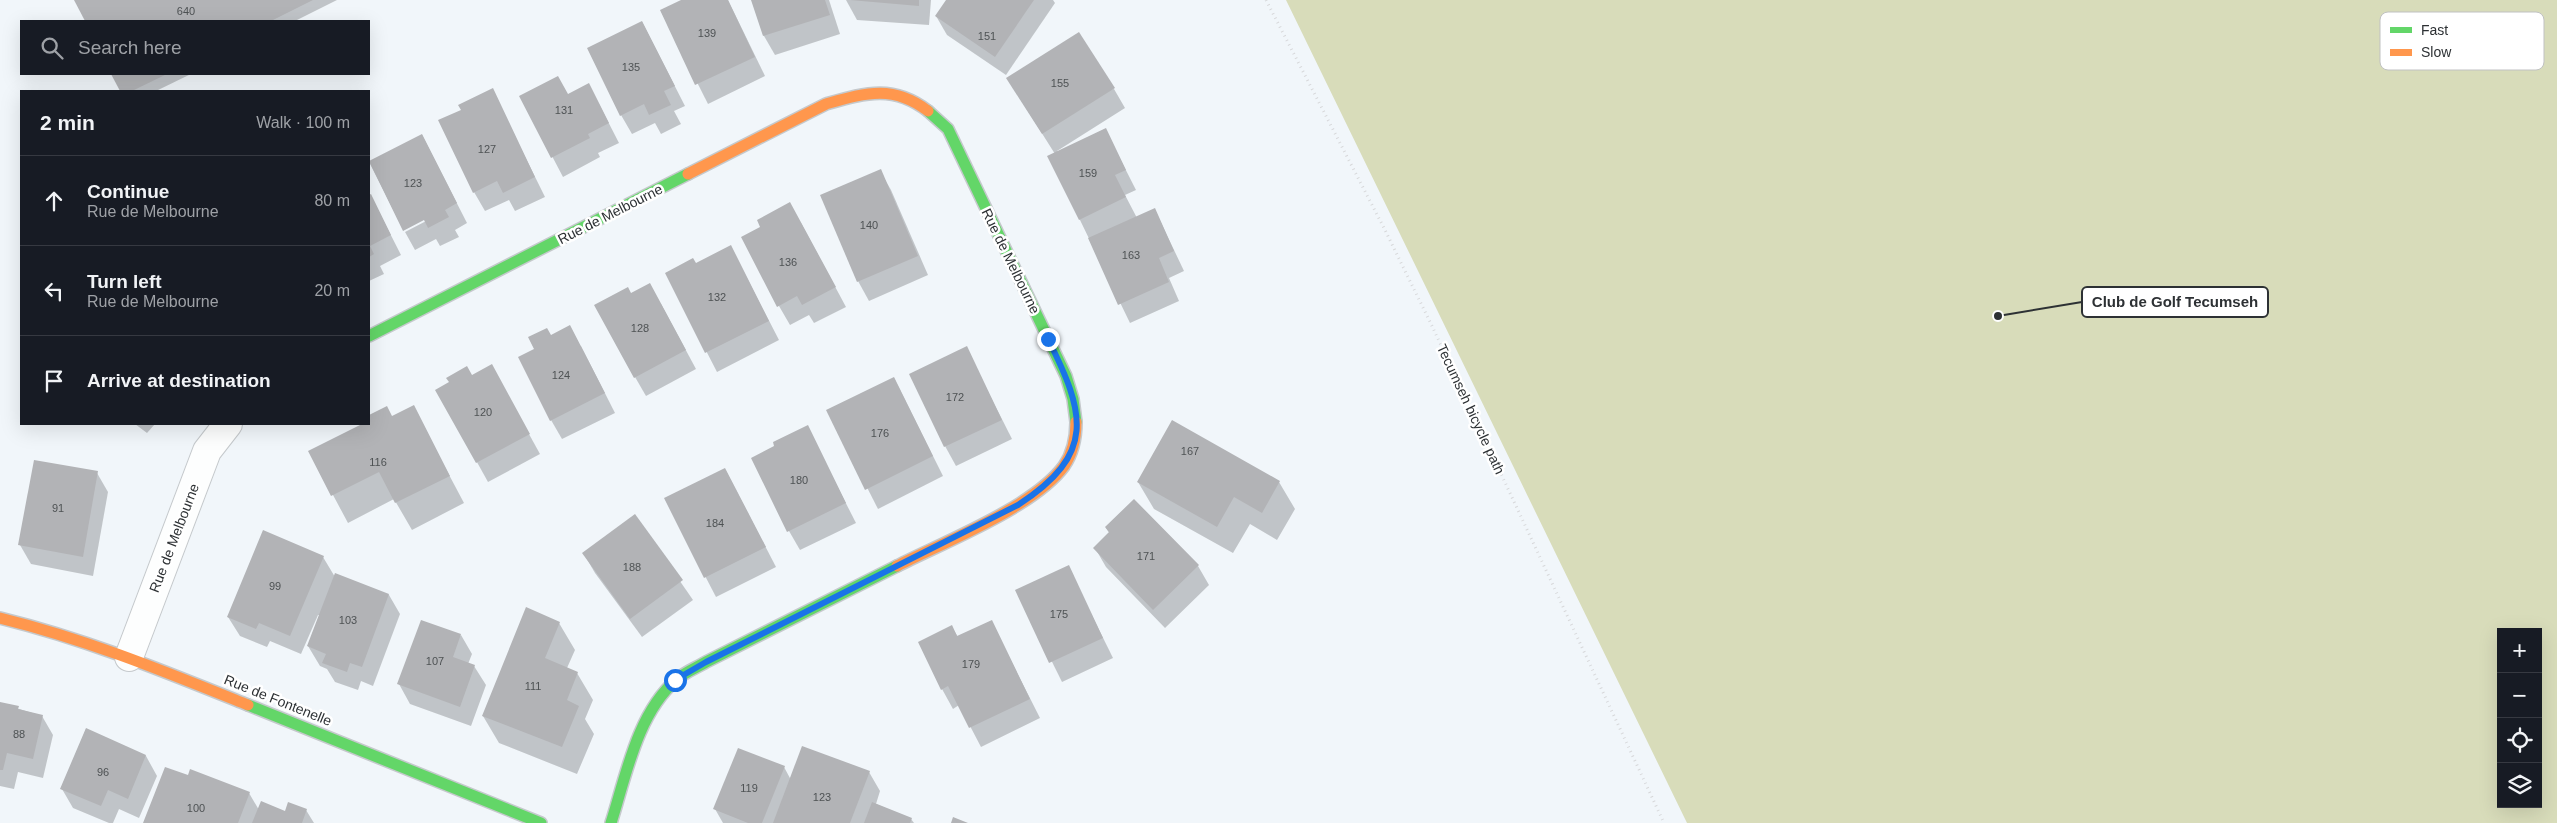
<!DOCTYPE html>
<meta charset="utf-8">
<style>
:root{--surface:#171b24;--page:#20242c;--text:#f1f3f6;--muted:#9ea1a6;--line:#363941}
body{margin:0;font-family:Helvetica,sans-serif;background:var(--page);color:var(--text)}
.controls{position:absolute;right:15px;bottom:15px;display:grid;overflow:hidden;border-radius:0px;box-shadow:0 5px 20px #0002}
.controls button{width:45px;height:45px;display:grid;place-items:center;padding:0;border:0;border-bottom:1px solid var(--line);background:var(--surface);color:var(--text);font:25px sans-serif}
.stop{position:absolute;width:15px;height:15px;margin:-11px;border:4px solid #1a73e8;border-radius:50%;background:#fff}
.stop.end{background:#1a73e8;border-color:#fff;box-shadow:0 1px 5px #0008}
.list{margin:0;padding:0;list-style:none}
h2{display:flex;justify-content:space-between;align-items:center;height:65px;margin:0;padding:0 20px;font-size:21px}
h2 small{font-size:16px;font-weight:400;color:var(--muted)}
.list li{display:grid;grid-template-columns:32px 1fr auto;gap:15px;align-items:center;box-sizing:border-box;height:90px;padding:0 20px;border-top:1px solid var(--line)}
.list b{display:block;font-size:19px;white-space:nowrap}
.list p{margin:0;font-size:16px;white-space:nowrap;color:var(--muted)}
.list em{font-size:16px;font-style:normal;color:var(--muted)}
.icon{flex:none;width:28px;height:28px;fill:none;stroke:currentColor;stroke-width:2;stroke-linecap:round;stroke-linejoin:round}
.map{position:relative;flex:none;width:2557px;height:823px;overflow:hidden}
.search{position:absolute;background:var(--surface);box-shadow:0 5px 20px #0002;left:20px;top:20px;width:350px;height:55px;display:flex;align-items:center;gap:12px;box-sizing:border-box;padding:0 18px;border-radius:0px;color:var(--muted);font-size:19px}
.panel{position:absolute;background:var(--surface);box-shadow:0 5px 20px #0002;left:20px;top:90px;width:350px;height:335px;border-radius:0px}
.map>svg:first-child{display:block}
.green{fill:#d8dcba;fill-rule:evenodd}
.shadow{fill:#0003}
.building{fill:#b2b3b6}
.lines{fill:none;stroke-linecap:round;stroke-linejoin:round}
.street-casing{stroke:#c5c9cc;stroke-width:30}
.fast-casing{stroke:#c5c9cc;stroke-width:14}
.slow-casing{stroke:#c5c9cc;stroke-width:14}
.path{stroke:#d7d8da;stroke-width:3;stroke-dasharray:1 4;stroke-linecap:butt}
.street{stroke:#fdfefe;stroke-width:28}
.fast{stroke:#63d668;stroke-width:11}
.slow{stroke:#ff974d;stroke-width:11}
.route{stroke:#1a73e8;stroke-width:6}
.labels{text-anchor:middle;stroke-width:5;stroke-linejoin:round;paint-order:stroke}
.number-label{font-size:11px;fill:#4e5254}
.street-label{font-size:14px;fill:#2d3134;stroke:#fff}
.key{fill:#fff;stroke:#c0c1c2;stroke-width:1}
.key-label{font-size:14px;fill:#2d3134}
.leader{fill:none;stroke:#2d3134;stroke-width:2}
.callout-dot{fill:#2d3134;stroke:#fff;stroke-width:2}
.callout{fill:#fff;stroke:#2d3134;stroke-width:2}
.callout-label{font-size:15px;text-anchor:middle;font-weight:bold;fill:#2d3134}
</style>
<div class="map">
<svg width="2557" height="823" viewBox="0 0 2557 823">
<rect width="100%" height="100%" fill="#f1f6fa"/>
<!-- green -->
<path class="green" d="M1286 0H2557V823H1687ZM2501 632H2538V804H2501Z"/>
<!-- shadow -->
<g class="shadow">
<path d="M75 0H337L295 21H86Z"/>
<path d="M684 0H728L765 76 708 104 661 11Z"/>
<path d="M752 0H829L840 34 775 55 764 36Z"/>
<path d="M846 0H931L929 25 857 20Z"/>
<path d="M947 0H1053L1055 3 1006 75 947 35 936 16Z"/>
<path d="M642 22 685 106 674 111 681 124 661 134 655 123 632 134 621 115Z"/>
<path d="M113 74H191L156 91H122Z"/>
<path d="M1114 89 1125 108 1057 151 1058 152 1105 129 1136 190 1125 195 1137 218 1155 210 1184 271 1169 278 1179 301 1130 323 1080 220 1055 154 1019 97Z"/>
<path d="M492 90 545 197 515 211 509 200 485 211 474 192 463 110Z"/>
<path d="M568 95 599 104 619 143 598 153 600 157 563 177 521 97Z"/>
<path d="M422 135 467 223 455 230 459 237 440 246 436 239 415 250 405 232 430 219 429 217 403 229 369 162Z"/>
<path d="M880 171 891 190 928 275 869 301 858 281Z"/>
<path d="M371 196 401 255 380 266 384 274 369 281V197Z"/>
<path d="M801 223 846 307 814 323 809 315 790 325 779 306Z"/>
<path d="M731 247 779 340 717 372 666 273 696 264Z"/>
<path d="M631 295 661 304 696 369 646 396 635 377Z"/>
<path d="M551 337 581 346 615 413 562 439 551 420 536 350Z"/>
<path d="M966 348 1012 439 956 466 945 446Z"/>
<path d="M472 377 502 385 540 454 488 482 437 390Z"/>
<path d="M894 378 943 476 878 509 828 411Z"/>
<path d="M413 407 464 503 412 530 394 499 348 523 310 452 369 424 371 421 369 417 386 408 392 418Z"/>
<path d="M135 424H155L147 433Z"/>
<path d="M807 427 856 523 800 550 789 531 776 446Z"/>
<path d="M725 469 776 567 716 597 665 499Z"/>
<path d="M97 473 108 492 93 576 31 564 20 545Z"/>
<path d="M1138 482H1279L1295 509 1277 540 1250 524 1233 553 1154 509Z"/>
<path d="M1134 501 1198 566 1209 585 1165 628 1106 567 1095 548 1110 534 1106 528Z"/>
<path d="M635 516 693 600 642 637 595 573 584 554Z"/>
<path d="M323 557 335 577 389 595 400 614 373 686 361 681 358 690 335 682 327 669 320 666 308 646 320 615H318L301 654 270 641 267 647 240 636 228 617Z"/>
<path d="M1068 567 1113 658 1062 682 1017 591Z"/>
<path d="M991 621 1040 718 981 747 959 705 953 709 942 689 952 627 958 637Z"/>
<path d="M559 623 575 650 567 668 577 673 593 700 585 719 594 734 577 774 499 743 483 716Z"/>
<path d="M461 635 472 654 468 664 474 666 486 685 471 726 410 704 399 684Z"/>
<path d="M0 703 42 716 53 735 43 778 18 772 14 789 0 786Z"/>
<path d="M86 729 146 756 157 776 139 818 119 809 113 823H109L73 808 62 789Z"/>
<path d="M784 767 791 780 869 772 880 791 876 804 911 819 914 823H723L715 809Z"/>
<path d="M249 793 259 810 285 812 306 810 314 823H144Z"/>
</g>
<!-- building -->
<g class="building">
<path d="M74 0H313L271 21H85Z"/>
<path d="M681 0H728L755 57 695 85 660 10Z"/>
<path d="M751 0H825L830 15 763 36Z"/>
<path d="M850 0H919V6Z"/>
<path d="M946 0H1034L995 57 935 16Z"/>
<path d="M642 21 675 86 664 91 671 105 649 115 644 104 620 116 587 48Z"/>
<path d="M1079 32 1115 88 1042 134 1006 78Z"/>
<path d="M111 74H167L132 91H120Z"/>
<path d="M558 76 568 94 589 83 609 123 588 134 590 138 551 158 519 96Z"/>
<path d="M493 88 535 177 503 193 497 181 473 193 438 120 461 110 458 105Z"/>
<path d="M1106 128 1126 170 1115 175 1126 197 1079 220 1047 156Z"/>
<path d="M422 134 457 203 445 210 449 217 428 228 424 220 403 231 369 161Z"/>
<path d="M881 169 918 256 857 282 820 195Z"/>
<path d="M371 194 391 235 370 246 374 254 369 257V195Z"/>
<path d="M790 202 836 287 802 305 797 296 777 307 741 237 760 227 757 220Z"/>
<path d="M1155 208 1174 251 1159 258 1169 282 1118 305 1088 238Z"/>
<path d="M731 245 769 321 705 353 665 273 693 258 696 263Z"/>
<path d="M650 283 686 350 634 378 594 305 628 287 631 293Z"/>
<path d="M570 325 605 393 550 421 518 357 534 349 528 337 547 328 551 335Z"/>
<path d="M967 346 1002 420 944 447 909 374Z"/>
<path d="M492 364 530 434 476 463 435 390 449 382 446 378 467 366 472 375Z"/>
<path d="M894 377 933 456 865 490 826 410Z"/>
<path d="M414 405 450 476 395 503 379 472 331 496 308 451 362 424H369V415L387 406 392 416Z"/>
<path d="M1172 420 1280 481 1262 513 1234 497 1217 527 1137 482Z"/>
<path d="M808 425 846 503 787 532 751 458 774 446 773 442Z"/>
<path d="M34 460 98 471 83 557 18 545Z"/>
<path d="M725 468 766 547 704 578 664 498Z"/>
<path d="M1134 499 1199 565 1153 610 1093 548 1109 532 1105 527Z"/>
<path d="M635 514 683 580 630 619 582 553Z"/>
<path d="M263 530 324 556 290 636 259 623 256 629 227 617Z"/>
<path d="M1069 565 1103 638 1049 663 1015 590Z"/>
<path d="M335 573 389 594 362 667 350 663 347 672 322 663 326 654 307 646Z"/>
<path d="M526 607 560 622 545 658 578 672 567 700 579 706 562 747 482 716Z"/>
<path d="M421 620 461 634 453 657 475 665 460 707 397 684Z"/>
<path d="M992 620 1030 699 969 728 948 686 941 690 918 642 952 625 957 636Z"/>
<path d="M0 702 19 706 18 709 43 715 33 759 7 753 3 770H0Z"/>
<path d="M86 728 146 755 128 799 108 790 101 806 60 789Z"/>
<path d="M802 746 870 771 850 823H773Z"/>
<path d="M738 748 785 766 762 823H748L713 809Z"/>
<path d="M165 767 188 775 190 769 250 792 238 823H143Z"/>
<path d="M261 801 285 811 288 802 307 809 302 823H252Z"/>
<path d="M872 802 912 818 910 823H864Z"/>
<path d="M953 817 968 823H951Z"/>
</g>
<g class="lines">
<defs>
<path id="street" d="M129 657 207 451 228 424"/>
<g id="fast">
<path d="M928 111 948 129 1066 376 1073 399 1076 422"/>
<path d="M369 336 688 174"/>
<path d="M248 705 541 823"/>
<path d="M611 823C626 776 637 714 676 680 685 672 696 668 706 662L897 566"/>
</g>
<g id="slow">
<path d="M688 174 826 104C865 93 893 84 928 111"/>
<path d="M897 566C944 542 1034 507 1064 466 1073 453 1076 438 1076 422"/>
<path d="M0 618C86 639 166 672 248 705"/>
</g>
</defs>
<!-- street casing -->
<use href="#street" class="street-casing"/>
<!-- fast casing -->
<use href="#fast" class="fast-casing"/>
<!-- slow casing -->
<use href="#slow" class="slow-casing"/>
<!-- path -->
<path class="path" d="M1266 0 1385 230 1432 326 1664 823"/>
<!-- street -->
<use href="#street" class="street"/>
<!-- fast -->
<use href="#fast" class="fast"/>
<!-- slow -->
<use href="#slow" class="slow"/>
</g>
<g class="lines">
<!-- route -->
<path class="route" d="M675 680 706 662 1018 505C1097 454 1085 413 1048 339"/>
</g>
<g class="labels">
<!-- number labels -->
<g class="number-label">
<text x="186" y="15">640</text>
<text x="707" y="37">139</text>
<text x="987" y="40">151</text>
<text x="631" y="71">135</text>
<text x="1060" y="87">155</text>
<text x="564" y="114">131</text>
<text x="487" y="153">127</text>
<text x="1088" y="177">159</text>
<text x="413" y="187">123</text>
<text x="869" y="229">140</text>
<text x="1131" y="259">163</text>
<text x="788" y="266">136</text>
<text x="717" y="301">132</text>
<text x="640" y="332">128</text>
<text x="561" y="379">124</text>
<text x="955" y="401">172</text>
<text x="483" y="416">120</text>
<text x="880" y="437">176</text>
<text x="1190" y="455">167</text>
<text x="378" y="466">116</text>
<text x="799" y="484">180</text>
<text x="58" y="512">91</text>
<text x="715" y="527">184</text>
<text x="1146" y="560">171</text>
<text x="632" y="571">188</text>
<text x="275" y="590">99</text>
<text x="1059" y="618">175</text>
<text x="348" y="624">103</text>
<text x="435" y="665">107</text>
<text x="971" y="668">179</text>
<text x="533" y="690">111</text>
<text x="19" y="738">88</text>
<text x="103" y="776">96</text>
<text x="749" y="792">119</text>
<text x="822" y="801">123</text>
<text x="196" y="812">100</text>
</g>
<!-- street labels -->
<g class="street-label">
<text transform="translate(610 214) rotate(-27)" y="5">Rue de Melbourne</text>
<text transform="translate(1011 261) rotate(64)" y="5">Rue de Melbourne</text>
<text transform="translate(1471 409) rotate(65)" y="5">Tecumseh bicycle path</text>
<text transform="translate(174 538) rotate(-69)" y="5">Rue de Melbourne</text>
<text transform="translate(278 700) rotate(22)" y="5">Rue de Fontenelle</text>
</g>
</g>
<!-- legend -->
<rect x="2380" y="12" width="164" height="58" rx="8" class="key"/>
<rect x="2390" y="27" width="22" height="6" fill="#63d668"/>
<rect x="2390" y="49" width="22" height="7" fill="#ff974d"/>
<g class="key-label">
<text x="2421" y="35">Fast</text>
<text x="2421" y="57">Slow</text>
</g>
<!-- callouts -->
<path class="leader" d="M1998 316L2082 302"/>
<circle class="callout-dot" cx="1998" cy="316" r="5"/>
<rect class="callout" x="2082" y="287" width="186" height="30" rx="5"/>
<g class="callout-label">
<text x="2175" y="307">Club de Golf Tecumseh</text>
</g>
</svg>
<div class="controls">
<button>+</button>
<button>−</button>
<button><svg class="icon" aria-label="locate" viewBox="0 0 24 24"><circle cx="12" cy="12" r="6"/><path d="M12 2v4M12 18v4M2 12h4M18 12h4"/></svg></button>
<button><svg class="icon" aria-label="layers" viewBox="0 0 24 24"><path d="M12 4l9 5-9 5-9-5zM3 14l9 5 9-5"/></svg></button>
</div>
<div class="stop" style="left:675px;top:680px"></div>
<div class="stop end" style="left:1048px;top:339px"></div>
<div class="search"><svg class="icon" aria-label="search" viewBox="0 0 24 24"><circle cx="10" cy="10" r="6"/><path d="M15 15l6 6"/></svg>Search here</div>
<section class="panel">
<h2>2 min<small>Walk · 100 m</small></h2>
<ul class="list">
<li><svg class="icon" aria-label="ahead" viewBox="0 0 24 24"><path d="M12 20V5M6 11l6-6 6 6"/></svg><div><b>Continue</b><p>Rue de Melbourne</p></div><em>80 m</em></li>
<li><svg class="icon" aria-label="left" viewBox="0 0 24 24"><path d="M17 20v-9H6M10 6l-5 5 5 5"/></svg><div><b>Turn left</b><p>Rue de Melbourne</p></div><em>20 m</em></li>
<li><svg class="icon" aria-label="arrive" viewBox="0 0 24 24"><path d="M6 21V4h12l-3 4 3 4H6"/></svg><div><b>Arrive at destination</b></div></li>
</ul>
</section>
</div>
